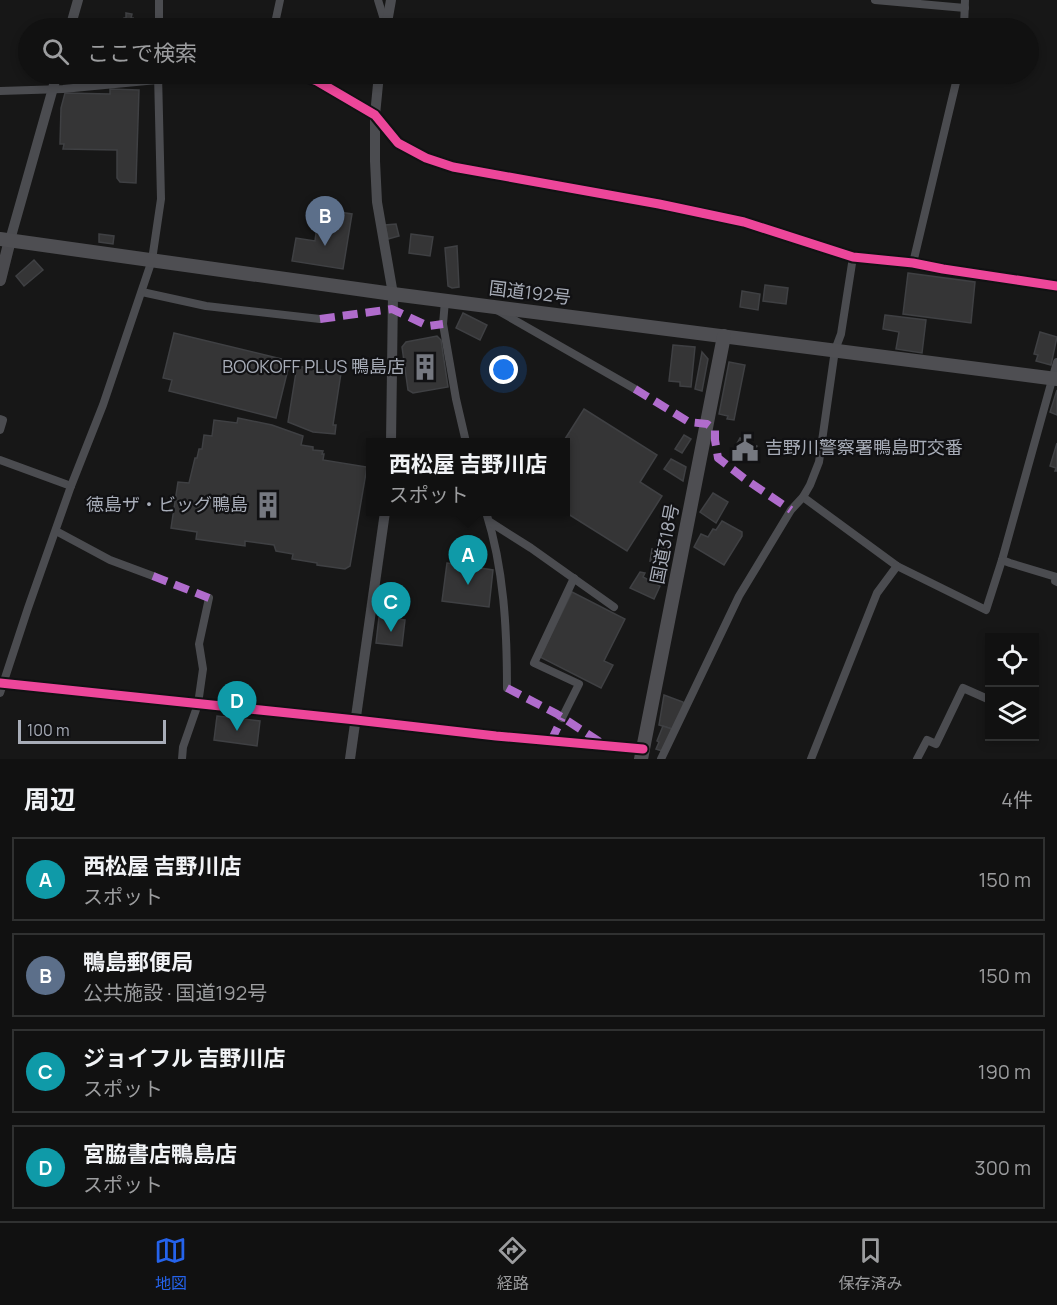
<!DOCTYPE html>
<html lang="ja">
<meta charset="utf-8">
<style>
:root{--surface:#111;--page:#1a1a1a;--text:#f1f3f6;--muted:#9c9d9f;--line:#303131;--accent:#2563eb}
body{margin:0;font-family:Manrope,"Noto Sans JP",sans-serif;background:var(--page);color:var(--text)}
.controls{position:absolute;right:18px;bottom:18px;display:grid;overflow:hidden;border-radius:0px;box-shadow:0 3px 9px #0003}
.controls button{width:54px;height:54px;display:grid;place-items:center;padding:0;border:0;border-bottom:2px solid var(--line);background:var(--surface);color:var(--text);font:30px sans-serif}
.scale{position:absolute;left:18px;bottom:15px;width:148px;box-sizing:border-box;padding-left:6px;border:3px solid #a8adb8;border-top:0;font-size:16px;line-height:21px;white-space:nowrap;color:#a8adb8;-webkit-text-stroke:4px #111113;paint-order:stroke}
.you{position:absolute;left:504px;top:370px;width:21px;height:21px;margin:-15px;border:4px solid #fff;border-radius:50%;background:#1a73e8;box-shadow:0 0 0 9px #1a73e833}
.badge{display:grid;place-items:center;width:39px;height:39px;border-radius:50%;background:var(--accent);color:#fff;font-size:20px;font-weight:700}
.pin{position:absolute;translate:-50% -50px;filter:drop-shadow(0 2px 3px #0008)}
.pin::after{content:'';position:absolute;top:32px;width:21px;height:18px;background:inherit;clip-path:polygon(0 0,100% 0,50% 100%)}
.popup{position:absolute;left:366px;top:438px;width:204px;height:78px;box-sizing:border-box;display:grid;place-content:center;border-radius:0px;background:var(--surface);filter:drop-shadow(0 2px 4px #0005);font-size:20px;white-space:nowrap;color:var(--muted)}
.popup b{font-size:22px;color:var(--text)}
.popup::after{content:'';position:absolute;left:50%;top:100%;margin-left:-12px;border:12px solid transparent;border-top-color:var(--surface)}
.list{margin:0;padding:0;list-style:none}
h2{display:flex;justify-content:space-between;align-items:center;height:78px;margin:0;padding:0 24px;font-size:26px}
h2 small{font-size:20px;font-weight:400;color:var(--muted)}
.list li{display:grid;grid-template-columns:39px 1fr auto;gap:18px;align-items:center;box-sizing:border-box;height:84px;margin:0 12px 12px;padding:0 12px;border:2px solid var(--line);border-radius:0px}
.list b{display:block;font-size:22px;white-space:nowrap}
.list p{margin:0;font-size:20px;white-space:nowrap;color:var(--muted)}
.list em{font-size:20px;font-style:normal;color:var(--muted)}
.icon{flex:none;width:33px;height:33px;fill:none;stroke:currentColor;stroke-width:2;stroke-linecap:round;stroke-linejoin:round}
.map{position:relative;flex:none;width:1057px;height:759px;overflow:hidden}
.search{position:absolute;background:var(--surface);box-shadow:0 3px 9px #0003;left:18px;right:18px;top:18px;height:66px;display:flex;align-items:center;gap:15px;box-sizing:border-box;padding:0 21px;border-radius:33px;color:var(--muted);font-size:22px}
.sheet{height:462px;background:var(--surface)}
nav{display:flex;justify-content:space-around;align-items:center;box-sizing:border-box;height:84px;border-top:2px solid var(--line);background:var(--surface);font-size:16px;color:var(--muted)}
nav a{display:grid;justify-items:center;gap:3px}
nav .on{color:var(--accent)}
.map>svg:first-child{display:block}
.building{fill:#353536;stroke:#3f4043;stroke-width:1.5}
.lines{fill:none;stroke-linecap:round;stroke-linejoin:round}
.minor{stroke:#4b4c50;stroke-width:8}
.tertiary{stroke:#4b4c50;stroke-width:10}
.secondary{stroke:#4a4a4e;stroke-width:12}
.trunk{stroke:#4e4e52;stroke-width:14}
.quiet{stroke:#b06ccc;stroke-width:8;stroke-dasharray:15 8;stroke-linecap:butt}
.cycleway-casing{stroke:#111113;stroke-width:13}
.cycleway{stroke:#ed469a;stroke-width:9}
.labels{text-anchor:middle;stroke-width:4.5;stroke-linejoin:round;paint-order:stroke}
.street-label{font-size:18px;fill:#a8adb8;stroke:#111113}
.poi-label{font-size:18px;fill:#a8adb8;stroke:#111113;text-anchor:end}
</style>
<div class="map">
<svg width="1057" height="759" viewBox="0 0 1057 759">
<rect width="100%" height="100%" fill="#171717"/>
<!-- building -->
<g class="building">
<path d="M126 13 132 14 131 18H133L132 25H135L134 28H121L124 18H126Z"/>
<path d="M110 89 139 90 136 183 120 182 117 178V150L63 149 64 144H60L61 108 65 93 110 94Z"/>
<path d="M319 209 352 214 343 269 292 261 296 238 315 241Z"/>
<path d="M396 224 399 236 388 239 385 225Z"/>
<path d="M99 234 114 236 113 244 99 242Z"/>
<path d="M411 234 433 237 430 256 409 253Z"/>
<path d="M457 246 459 287 452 288 448 286 445 248Z"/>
<path d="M34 260 43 270 24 286 16 276Z"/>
<path d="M908 273 975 282 971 323 903 314Z"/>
<path d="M765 285 788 288 786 304 763 301Z"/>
<path d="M742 291 760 294 758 310 740 307Z"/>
<path d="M463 313 487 325 480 340 456 328Z"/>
<path d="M885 315 926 320 922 353 896 349 899 332 883 329Z"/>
<path d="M1040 332 1057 337 1051 365 1036 361 1038 355 1034 354Z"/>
<path d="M174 333 290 361 276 418 169 391 172 380 163 378Z"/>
<path d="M437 336 441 340 448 387 413 393 408 390 402 347 406 342Z"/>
<path d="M673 345 695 347 691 387 680 386V382L669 381Z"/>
<path d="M702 352 708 359 702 391 695 389Z"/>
<path d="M729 362 745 365 734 420 727 419 728 416 719 414Z"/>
<path d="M297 366 341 373 333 425H336L335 434 313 432 288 422Z"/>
<path d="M1057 390V415L1050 412Z"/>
<path d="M584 409 657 455 640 482 662 496 627 551 565 512 566 442H563Z"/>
<path d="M238 418 272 425 303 436 301 445 313 447V450L323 451 322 454H324L323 460 367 467 350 566 345 569 317 565V563L292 559 293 554 276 551 274 545 245 541V546L196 539 197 532 171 528 178 482 189 483 195 458H197L199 449H202L204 435 212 436 214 420 237 423Z"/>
<path d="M684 435 691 439 682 453 675 449Z"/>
<path d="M740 438 757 446 751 459 733 451Z"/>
<path d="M1057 443V471H1055L1056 468 1050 466Z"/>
<path d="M671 459 686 467 683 481 664 469Z"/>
<path d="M713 493 728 502 716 523 700 512Z"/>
<path d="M722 521 742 532V536L724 565 694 547 701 534 708 537 713 529 716 530Z"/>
<path d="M657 540 667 542 663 563 650 561 652 549 656 550Z"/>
<path d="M447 563 493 570 489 607 442 601Z"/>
<path d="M640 572 645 573 643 577 660 586 654 599 630 588Z"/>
<path d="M572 592 625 619 604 661 613 665 601 688 540 657Z"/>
<path d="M379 617 405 620 402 646 376 643Z"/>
<path d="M664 695 683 702 684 706 672 729 659 725Z"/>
<path d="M217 716 260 721 257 746 214 740Z"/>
<path d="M663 726 672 729 662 751 656 749 659 742 657 741Z"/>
</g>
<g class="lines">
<!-- minor -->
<g class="minor">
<path d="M159 0V28"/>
<path d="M378 0 386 26"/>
<path d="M875 0 965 8"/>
<path d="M274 28 280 0"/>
<path d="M964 28 965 0"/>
<path d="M299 74 317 81 375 115 398 143 426 158 453 167 659 204 744 222 853 257 913 263 943 269 1057 286"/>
<path d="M0 91 63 89 157 80 175 74"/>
<path d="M913 263 958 74"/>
<path d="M142 292 206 306 320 319"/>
<path d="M445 301 443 324 456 399 466 442"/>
<path d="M497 310 635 389"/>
<path d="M0 419 3 420 0 430"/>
<path d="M0 460 71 486"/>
<path d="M803 497 897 566 986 610 1002 560 1057 362"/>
<path d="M486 512C504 569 507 629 507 688"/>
<path d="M490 522 531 548 614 607"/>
<path d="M56 531 110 560 153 576"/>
<path d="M1002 560 1010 563 1056 577 1055 581 1057 582"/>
<path d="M0 693 28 608 71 486 103 405 152 260 161 199 158 74"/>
<path d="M562 718 579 684 534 663 574 578"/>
<path d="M182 759 183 747 198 704 203 669 199 644 209 598"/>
<path d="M661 759 739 596 791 510 803 497 810 485 819 462 835 350 841 334 853 257"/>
<path d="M811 759 877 593 897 566"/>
<path d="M917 759 927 740 936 744 963 688 990 700"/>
</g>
<!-- tertiary -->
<g class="tertiary">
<path d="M70 28 78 0"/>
<path d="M386 28 391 0"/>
<path d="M379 74 375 115V161L377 202 393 294 391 442"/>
<path d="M10 240 57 74"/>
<path d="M0 683 356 720 496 736 643 749"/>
<path d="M350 759 385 512"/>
</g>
<!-- secondary -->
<path class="secondary" d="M0 280 10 240"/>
<!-- trunk -->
<g class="trunk">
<path d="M0 239 393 294 1057 379"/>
<path d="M641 759 724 336"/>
</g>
<!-- quiet -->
<g class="quiet">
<path d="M320 319 392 309 428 326 443 324"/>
<path d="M635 389 689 422 707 424 715 430V440L718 458 745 479 791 510"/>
<path d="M153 576 209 598"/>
<path d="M507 688 557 714 600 742"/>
<path d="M551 741 562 718"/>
</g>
<defs>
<g id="cycleway">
<path d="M299 74 317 81 375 115 398 143 426 158 453 167 659 204 744 222 853 257 913 263 943 269 1057 286"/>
<path d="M0 683 356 720 496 736 643 749"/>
</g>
</defs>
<!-- cycleway casing -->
<use href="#cycleway" class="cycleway-casing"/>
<!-- cycleway -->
<use href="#cycleway" class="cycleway"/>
</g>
<!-- icons -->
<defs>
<symbol id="building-bare" viewBox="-9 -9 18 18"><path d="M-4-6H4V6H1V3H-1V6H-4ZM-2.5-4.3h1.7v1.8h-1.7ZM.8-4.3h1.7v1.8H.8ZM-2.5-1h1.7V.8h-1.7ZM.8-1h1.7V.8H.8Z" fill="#757880" stroke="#111113" stroke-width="2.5" paint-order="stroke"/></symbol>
<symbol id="civic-bare" viewBox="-9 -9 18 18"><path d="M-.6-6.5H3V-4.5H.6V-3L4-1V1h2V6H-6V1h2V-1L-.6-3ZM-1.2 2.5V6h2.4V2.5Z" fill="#757880" stroke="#111113" stroke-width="2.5" paint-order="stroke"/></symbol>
</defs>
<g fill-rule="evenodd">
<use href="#building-bare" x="406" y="348" width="38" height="38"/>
<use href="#civic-bare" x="726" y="429" width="38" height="38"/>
<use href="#building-bare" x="249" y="486" width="38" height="38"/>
</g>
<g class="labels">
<!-- street labels -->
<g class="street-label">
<text transform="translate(530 293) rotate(7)" y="6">国道192号</text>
<text transform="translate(665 544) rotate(-79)" y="6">国道318号</text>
</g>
<!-- poi labels -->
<g class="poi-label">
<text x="405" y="373">BOOKOFF PLUS 鴨島店</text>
<text x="765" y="454" text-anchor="start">吉野川警察署鴨島町交番</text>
<text x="248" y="511">徳島ザ・ビッグ鴨島</text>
</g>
</g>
</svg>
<div class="controls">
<button><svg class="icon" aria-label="locate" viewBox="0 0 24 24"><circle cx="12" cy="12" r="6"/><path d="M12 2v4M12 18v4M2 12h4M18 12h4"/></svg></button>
<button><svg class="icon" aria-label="layers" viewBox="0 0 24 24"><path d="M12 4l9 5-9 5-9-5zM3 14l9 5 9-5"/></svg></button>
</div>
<div class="scale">100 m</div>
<div class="you"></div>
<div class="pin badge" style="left:468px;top:585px;background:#0f9aa8">A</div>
<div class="popup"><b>西松屋 吉野川店</b>スポット</div>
<div class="pin badge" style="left:325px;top:246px;background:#5c6f8a">B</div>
<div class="pin badge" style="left:391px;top:632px;background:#0f9aa8">C</div>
<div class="pin badge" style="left:237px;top:731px;background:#0f9aa8">D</div>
<div class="search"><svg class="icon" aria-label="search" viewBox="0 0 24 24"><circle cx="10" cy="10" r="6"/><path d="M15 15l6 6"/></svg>ここで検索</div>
</div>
<section class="sheet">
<h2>周辺<small>4件</small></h2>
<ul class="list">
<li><span class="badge" style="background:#0f9aa8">A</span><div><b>西松屋 吉野川店</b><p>スポット</p></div><em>150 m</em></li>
<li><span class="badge" style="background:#5c6f8a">B</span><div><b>鴨島郵便局</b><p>公共施設 · 国道192号</p></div><em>150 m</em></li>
<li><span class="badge" style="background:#0f9aa8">C</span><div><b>ジョイフル 吉野川店</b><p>スポット</p></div><em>190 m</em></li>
<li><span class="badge" style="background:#0f9aa8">D</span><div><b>宮脇書店鴨島店</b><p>スポット</p></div><em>300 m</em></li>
</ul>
</section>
<nav>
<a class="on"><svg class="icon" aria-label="map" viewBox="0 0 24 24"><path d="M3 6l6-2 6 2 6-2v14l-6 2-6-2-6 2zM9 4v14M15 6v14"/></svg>地図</a>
<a><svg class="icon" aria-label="directions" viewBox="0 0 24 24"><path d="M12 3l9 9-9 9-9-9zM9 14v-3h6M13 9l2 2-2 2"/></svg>経路</a>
<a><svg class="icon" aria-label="saved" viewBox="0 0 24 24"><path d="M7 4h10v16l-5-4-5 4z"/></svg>保存済み</a>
</nav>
